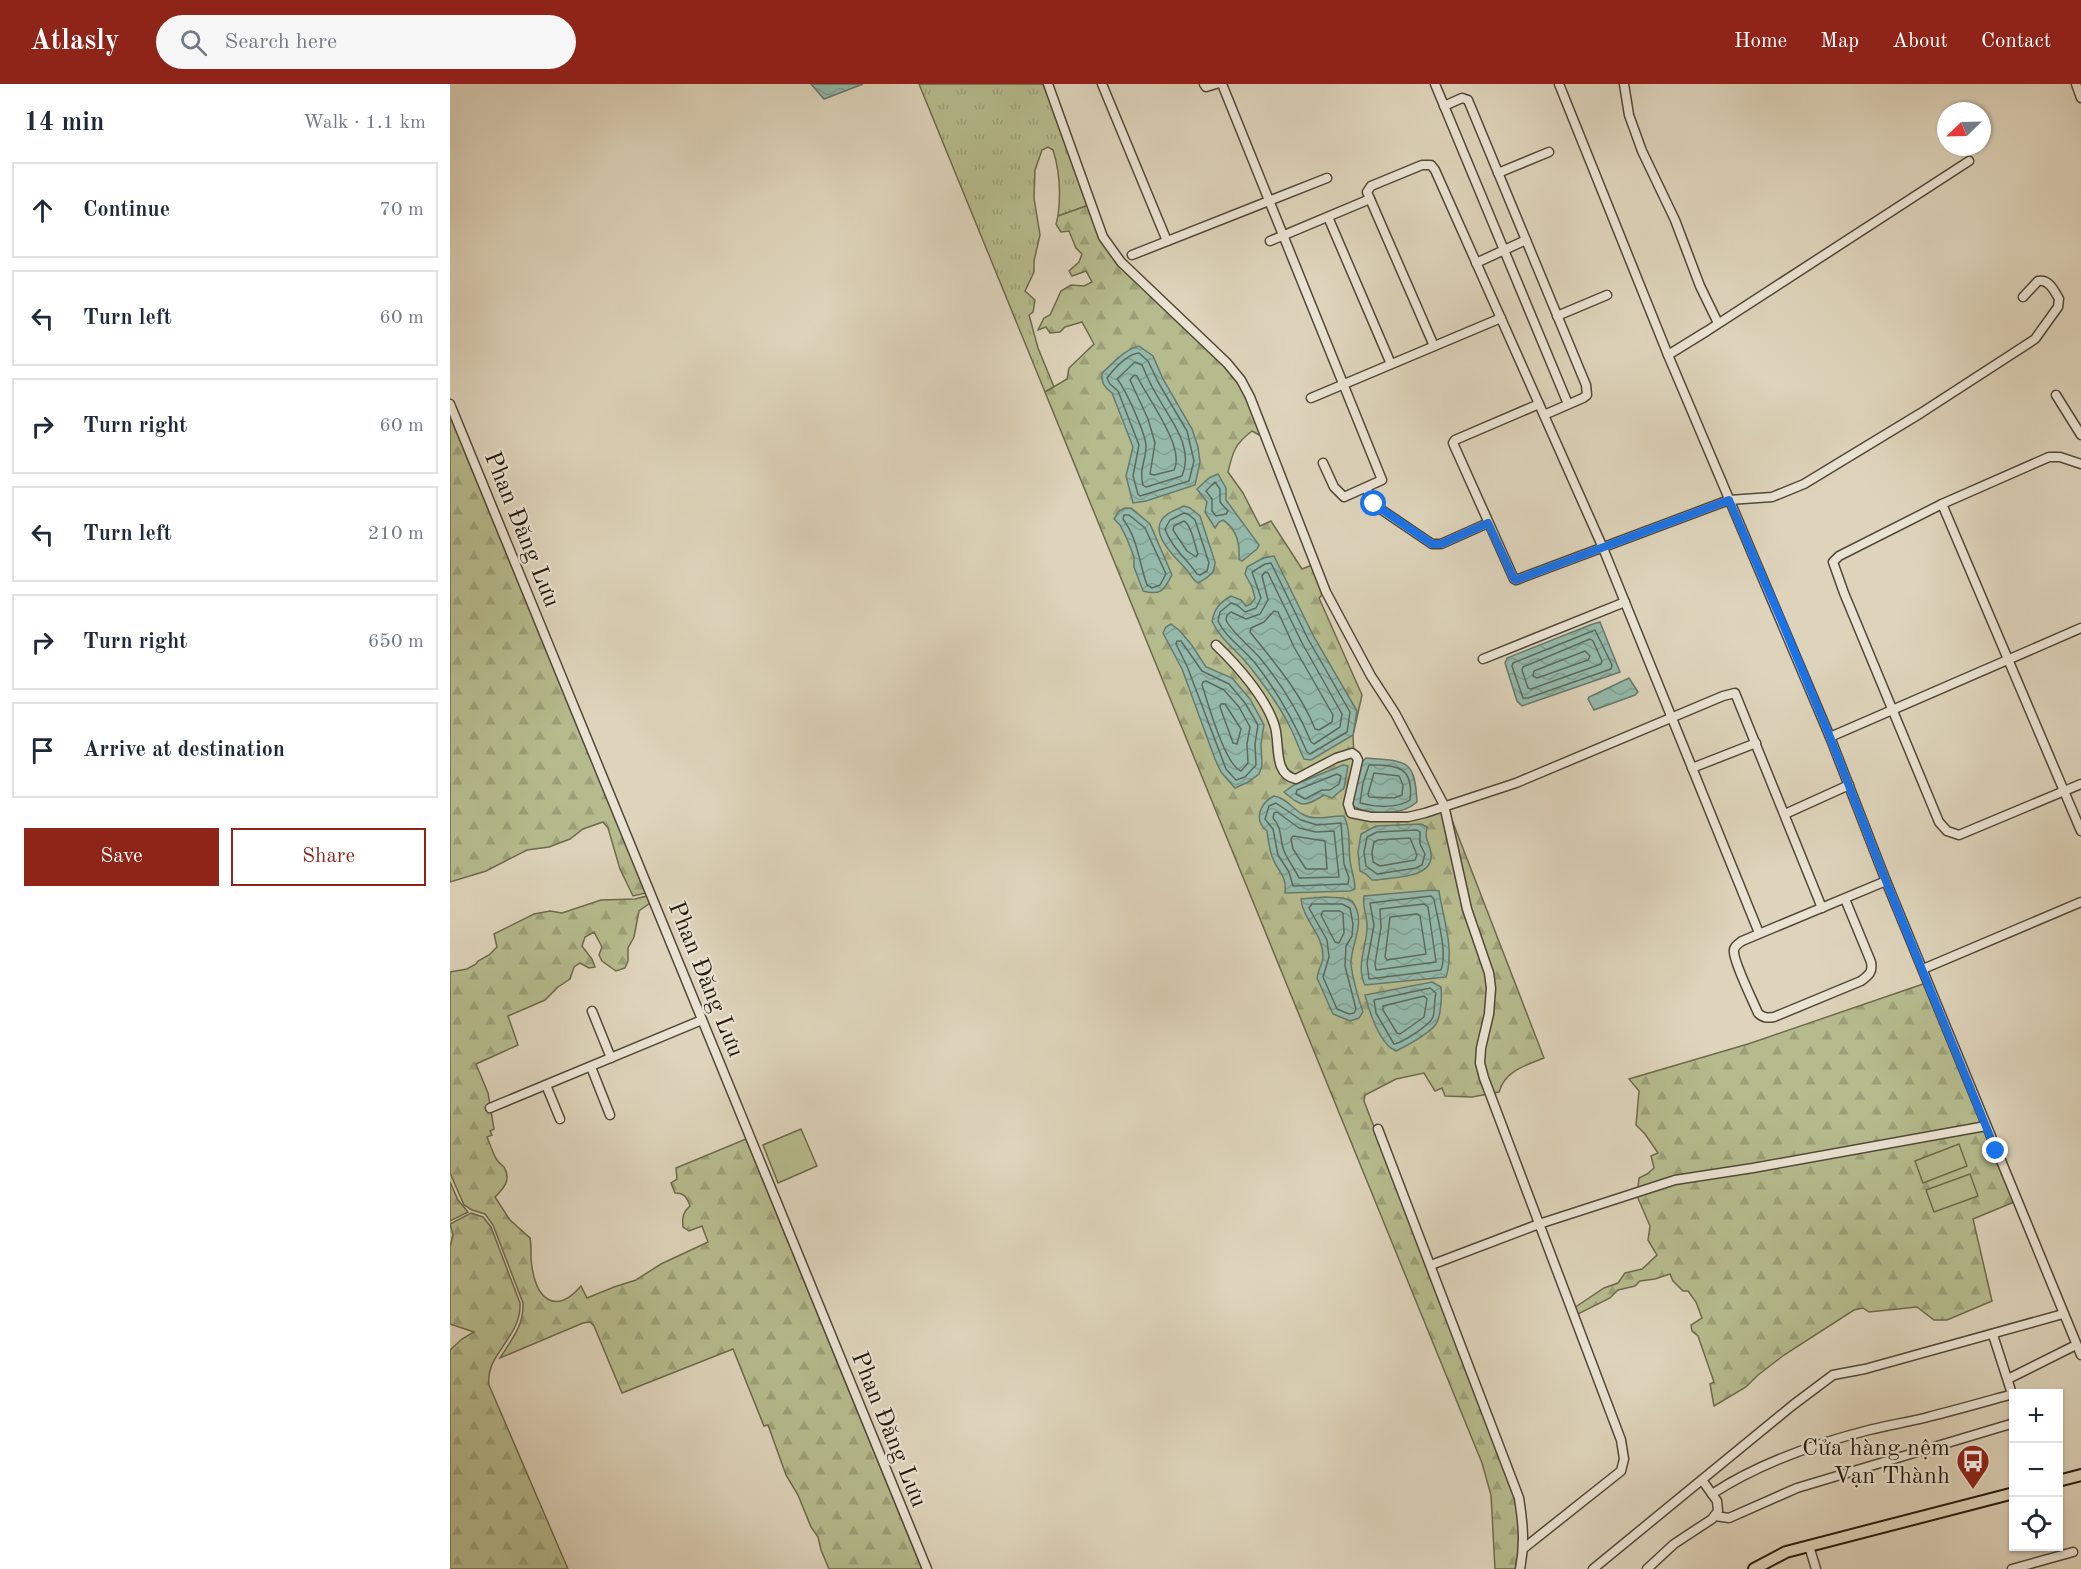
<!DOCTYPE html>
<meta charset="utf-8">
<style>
:root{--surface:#fff;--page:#f6f6f7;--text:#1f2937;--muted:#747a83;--line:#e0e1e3;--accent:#8f2418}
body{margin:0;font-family:"Old Standard TT",serif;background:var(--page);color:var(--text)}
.controls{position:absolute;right:18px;bottom:18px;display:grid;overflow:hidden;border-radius:0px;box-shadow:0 2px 4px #0004}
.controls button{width:54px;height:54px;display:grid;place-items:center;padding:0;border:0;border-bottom:2px solid var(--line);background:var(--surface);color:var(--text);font:30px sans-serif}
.compass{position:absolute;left:1487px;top:18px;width:54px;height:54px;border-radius:50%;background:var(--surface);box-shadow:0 2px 4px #0004;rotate:247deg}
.stop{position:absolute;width:18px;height:18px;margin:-14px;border:4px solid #1a73e8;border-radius:50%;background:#fff}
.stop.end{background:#1a73e8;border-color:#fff;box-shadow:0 2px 6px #0008}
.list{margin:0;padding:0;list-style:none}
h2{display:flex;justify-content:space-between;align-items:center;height:78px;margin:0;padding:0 24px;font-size:26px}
h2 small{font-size:20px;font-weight:400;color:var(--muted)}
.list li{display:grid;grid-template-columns:39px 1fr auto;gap:18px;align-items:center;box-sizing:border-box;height:96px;margin:0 12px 12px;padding:0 12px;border:2px solid var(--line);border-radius:0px}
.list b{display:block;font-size:22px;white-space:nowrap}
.list em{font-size:20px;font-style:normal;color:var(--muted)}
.actions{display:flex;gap:12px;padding:18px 24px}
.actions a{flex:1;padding:14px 0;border:2px solid var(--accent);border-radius:0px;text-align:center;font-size:21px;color:var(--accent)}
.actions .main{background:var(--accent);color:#fff}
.icon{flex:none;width:33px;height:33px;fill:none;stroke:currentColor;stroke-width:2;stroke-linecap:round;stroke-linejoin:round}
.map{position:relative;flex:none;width:1631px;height:1485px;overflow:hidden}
header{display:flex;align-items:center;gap:36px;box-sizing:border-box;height:84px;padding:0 30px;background:var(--accent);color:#fff}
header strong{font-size:28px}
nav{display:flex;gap:33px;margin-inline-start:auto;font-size:21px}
.search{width:420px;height:54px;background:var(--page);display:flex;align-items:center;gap:15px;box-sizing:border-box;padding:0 21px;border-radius:33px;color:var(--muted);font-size:22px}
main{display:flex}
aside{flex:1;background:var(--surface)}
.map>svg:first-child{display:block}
.grass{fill:url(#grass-tufts);stroke:#6d6a4d;stroke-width:1.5}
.forest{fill:url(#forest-firs);stroke:#6d6a4d;stroke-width:1.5}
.pitch{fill:#b6bb8d;stroke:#6d6a4d;stroke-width:1.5}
.water{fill:url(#water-waves);stroke:#67796c;stroke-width:1.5}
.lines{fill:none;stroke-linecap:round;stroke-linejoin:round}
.shore{stroke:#5c6a5c;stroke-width:1.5}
.minor-casing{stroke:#524838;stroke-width:11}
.major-casing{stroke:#241a0d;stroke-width:14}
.minor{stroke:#eae3d3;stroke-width:8}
.major{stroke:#ded4bb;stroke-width:10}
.route{stroke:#1a73e8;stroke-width:8}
.labels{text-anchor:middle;stroke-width:4.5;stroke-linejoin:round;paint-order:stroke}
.street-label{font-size:24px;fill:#241a0d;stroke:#eae3d3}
.poi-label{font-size:24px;fill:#241a0d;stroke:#eae3d3;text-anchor:end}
</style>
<header>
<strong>Atlasly</strong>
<div class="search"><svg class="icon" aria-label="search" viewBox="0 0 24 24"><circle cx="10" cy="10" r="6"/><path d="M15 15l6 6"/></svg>Search here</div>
<nav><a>Home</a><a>Map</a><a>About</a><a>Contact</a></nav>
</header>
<main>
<aside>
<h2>14 min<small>Walk · 1.1 km</small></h2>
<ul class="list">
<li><svg class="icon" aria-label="ahead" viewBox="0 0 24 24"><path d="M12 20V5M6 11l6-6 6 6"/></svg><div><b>Continue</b></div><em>70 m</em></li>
<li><svg class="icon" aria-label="left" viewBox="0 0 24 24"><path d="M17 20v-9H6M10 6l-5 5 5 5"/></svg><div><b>Turn left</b></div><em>60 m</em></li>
<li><svg class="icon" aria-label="right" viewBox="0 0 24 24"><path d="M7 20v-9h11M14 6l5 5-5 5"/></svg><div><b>Turn right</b></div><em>60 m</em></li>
<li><svg class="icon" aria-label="left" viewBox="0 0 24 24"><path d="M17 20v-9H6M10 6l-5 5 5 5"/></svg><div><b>Turn left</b></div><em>210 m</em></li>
<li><svg class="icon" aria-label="right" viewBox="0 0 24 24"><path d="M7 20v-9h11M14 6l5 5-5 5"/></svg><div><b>Turn right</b></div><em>650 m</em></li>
<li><svg class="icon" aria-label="arrive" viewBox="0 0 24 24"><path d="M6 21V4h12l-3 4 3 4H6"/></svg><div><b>Arrive at destination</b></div></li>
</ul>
<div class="actions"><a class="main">Save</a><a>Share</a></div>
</aside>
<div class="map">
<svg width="1631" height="1485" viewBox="0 0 1631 1485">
<defs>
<pattern id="grass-tufts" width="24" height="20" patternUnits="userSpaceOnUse" patternTransform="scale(1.5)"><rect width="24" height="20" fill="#b6bb8d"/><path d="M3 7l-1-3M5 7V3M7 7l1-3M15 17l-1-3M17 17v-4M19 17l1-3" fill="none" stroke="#9ca078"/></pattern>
<pattern id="forest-firs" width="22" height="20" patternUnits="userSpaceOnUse" patternTransform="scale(1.5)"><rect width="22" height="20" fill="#b6bb8d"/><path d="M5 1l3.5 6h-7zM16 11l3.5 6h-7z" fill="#9ca078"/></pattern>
<pattern id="water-waves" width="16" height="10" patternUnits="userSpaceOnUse" patternTransform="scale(1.5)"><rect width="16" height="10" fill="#94b9ab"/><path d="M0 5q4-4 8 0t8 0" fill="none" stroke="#7f9e92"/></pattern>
</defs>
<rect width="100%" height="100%" fill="#ded4bb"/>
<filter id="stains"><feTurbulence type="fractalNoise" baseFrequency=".00333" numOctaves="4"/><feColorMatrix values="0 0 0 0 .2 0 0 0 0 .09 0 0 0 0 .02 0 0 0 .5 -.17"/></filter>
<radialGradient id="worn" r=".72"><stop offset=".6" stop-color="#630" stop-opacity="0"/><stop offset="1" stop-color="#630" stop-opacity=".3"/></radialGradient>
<!-- grass -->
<path class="grass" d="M469 0H596L639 121 608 132C611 109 610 88 603 66L598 63 592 66 585 86 584 114 590 151 584 177V188L575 207 585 216 583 228 579 231 588 264 604 303 595 308Z"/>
<!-- forest -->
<g class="forest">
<path d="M639 121 650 154 775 282C794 303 803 327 813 353L802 347C785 360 783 367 778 388L793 409 810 442 821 437 852 485 862 481 874 509 869 514 912 611 903 651 904 674 899 731C921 742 972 727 997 723L1094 974C1076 981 1055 987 1049 1008L1022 1013 995 1012 992 1004 985 1007 974 989 946 995 915 1011 914 1017 1067 1416 1072 1447 1067 1485H1045L1041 1411 1032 1379 595 308 617 295 619 284 644 260 632 238 615 243 610 248 600 249 596 243 588 246 594 234 600 231 611 207 621 201 634 202 642 198 636 187 622 192 619 187 629 178 632 170 626 164 619 147 611 148 606 140 608 132Z"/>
<path d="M0 331 196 809 183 812 170 785 158 744 153 738 133 745 120 755 99 763 77 766 36 787 0 798Z"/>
<path d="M197 812 200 819 189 827 184 853 178 864V877L175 884 166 887 152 877 149 871 152 863 144 848 135 853 132 862 142 875 145 883 139 884 130 879 124 883 120 895 108 903 95 916 58 932 68 961 26 980 38 1009 44 1045 40 1047 42 1051 37 1053C40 1060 43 1070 47 1076 49 1079 52 1081 54 1083 62 1096 53 1105 45 1113L60 1136 80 1154C82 1163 80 1173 82 1183 87 1216 106 1231 131 1202L137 1214 164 1203 186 1196 211 1180 258 1158 252 1142 239 1147 233 1143C232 1133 233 1128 240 1122 237 1113 234 1109 225 1109L221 1099 227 1095 226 1084 296 1055 472 1485H379L371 1466 368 1453 361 1443 348 1411 336 1391 318 1341 314 1342 283 1265 172 1309 144 1242 140 1238 133 1239 50 1274C62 1255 74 1241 73 1219L43 1141 35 1130 22 1126 14 1121 0 1089V888L17 885 26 880 28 877 39 871 47 863 44 850 84 830 100 827 112 829 151 816 185 815Z"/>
<path d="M1476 899 1564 1118 1523 1135 1542 1217 1497 1236H1484L1467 1223 1419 1228 1413 1224 1404 1226 1334 1271 1308 1291 1296 1303 1264 1322 1260 1300 1264 1298 1248 1252 1242 1247 1241 1241 1252 1234 1246 1218 1238 1207H1233L1223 1197 1220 1190 1205 1195 1190 1197 1185 1202 1168 1206 1160 1214 1126 1231 1124 1224 1154 1204 1168 1199 1175 1189 1192 1185 1207 1171 1198 1156 1200 1142 1187 1112 1189 1094 1197 1090 1204 1084 1201 1072 1208 1069 1195 1050 1186 1041 1189 1007 1179 995 1298 960Z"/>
<path d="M0 1098 8 1116 18 1128 0 1137Z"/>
<path d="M21 1129 33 1133 41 1143 70 1219C72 1253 35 1270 39 1301L118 1485H0V1266L12 1255 24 1248 0 1240V1163L3 1151 0 1140Z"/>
</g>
<!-- pitch -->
<g class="pitch">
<path d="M351 1045 367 1082 328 1099 313 1061Z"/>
<path d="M1509 1060 1517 1082 1473 1099 1465 1077Z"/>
<path d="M1520 1090 1528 1112 1484 1128 1476 1106Z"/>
</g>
<!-- water -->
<g class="water">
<path d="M361 0H413L374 15Z"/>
<path d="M689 262 703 272 713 295 742 345 748 363 750 378 745 401 696 417 683 419 676 392 683 363 662 309C655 304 651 299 652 289 664 279 673 266 689 262Z"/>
<path d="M768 390 776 404V416L809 461 807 465 792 477 789 475C790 460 787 445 773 436L769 438 765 444 755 428 757 418 747 405 759 394Z"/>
<path d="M734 422 740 424 750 432 765 478C765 490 758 493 748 499 743 496 740 490 736 485 727 475 702 453 711 437 715 429 726 426 734 422Z"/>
<path d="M675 424H681L700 440 722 491C714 506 711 512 693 507L684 483V473L677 455 670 441 664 435 669 427Z"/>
<path d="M824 472 864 553 907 627 903 651 861 676 854 675C849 665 846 655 841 645 831 624 815 602 800 583 787 566 770 556 762 537 765 524 769 519 781 512L791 516 796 522 801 520 805 514 802 503 795 490 797 483 813 474Z"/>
<path d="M1150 538 1170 588 1072 622 1067 617 1055 579 1057 574 1140 541Z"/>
<path d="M721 540 729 546 741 560 756 583 782 594 800 615 814 641 811 660 812 682 809 690 798 698 785 704 771 688 765 675 732 585 713 549 716 543Z"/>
<path d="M1179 594 1188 608 1185 611 1144 626 1138 615 1139 613Z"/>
<path d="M916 674C955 678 965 673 967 718 952 732 919 732 901 721L912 678Z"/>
<path d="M893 681 898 682 894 704 882 714 874 711C853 724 852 723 834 708L844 701Z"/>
<path d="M824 712C836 714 842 724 852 730 865 738 880 731 894 732 901 746 898 761 900 776 901 786 905 794 905 805L900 807 835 809C837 790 827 788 822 772 819 764 818 755 817 747 803 736 810 719 824 712Z"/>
<path d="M971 740 977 743C974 758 980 758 981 770 984 794 944 793 928 796H922L916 790 910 787 908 768 911 750 926 742Z"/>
<path d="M983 806 989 807C993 834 1005 866 996 893L915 901C905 881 918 861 917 840 917 831 912 822 914 812Z"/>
<path d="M875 813 893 814 902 817C918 838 900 860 901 881 903 897 908 913 913 928L909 934 900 937 883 930 867 894C868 886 873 879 873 872 873 850 853 836 851 815Z"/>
<path d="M982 898 991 903C992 912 991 932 986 940 979 950 956 962 946 967 930 961 919 927 915 911Z"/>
</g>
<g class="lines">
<!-- shore -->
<g class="shore">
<path d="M689 269 698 277 708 298 737 347 744 377 739 397 690 412 688 410 683 392 689 361 668 307 660 300 657 294C664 285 677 270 689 269Z"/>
<path d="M685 278 692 281C697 293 702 304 709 315 722 338 744 364 732 392L696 403 693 401C689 387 695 378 696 364 697 352 675 304 667 295Z"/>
<path d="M684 291 687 292C697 314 736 364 724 386L704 391 700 390 705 359 698 335 680 296Z"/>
<path d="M765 398 770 405V418L778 427 776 430 766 432 762 427V415L756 407Z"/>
<path d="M734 429 738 430 745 436 759 479 757 487 750 491 747 490C737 475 721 463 715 445L720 436Z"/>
<path d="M674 431H679L695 444 716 490 710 501 702 504 697 501C689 479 688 455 673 435Z"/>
<path d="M734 437C742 442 744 460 748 470L746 473 737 467 723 446 724 442Z"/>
<path d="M821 479 858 555 900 628 897 648 860 670 857 668C843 635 827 607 805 579 793 564 776 554 768 537L770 528 781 519 787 521 795 528 806 524 811 514 802 488 815 480Z"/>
<path d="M815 488 818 489 852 559 892 630 890 643 864 660 861 658C849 628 831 600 810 574 800 562 782 549 776 536L777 531 781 528 796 535 810 530 818 516 812 492Z"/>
<path d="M824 527 828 528 844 563 883 631 882 638 869 646 865 645C851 609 824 578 800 548L801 544 814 538Z"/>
<path d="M1145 546 1162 581 1161 585 1078 614H1073L1062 582 1063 579Z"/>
<path d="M1140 555 1143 557 1152 577 1151 580 1081 605 1078 604 1072 586 1073 583Z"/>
<path d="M727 557H731L752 587 779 600 795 619 808 641 805 660 806 681 795 693 786 696 776 685 737 582 726 560Z"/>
<path d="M1135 567 1140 572 1138 576 1087 594 1083 592 1084 587Z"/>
<path d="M756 597 774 606 789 623 800 643 797 660 798 679 791 687C775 681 758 619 752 601L753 598Z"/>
<path d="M771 620H775L791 645 787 660 783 659 770 623Z"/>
<path d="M919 681C947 680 964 683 960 716 947 725 924 723 910 719L913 699Z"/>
<path d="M924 689 949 692 953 701 952 711 944 714 919 713 918 710Z"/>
<path d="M887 690 891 692 889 700 880 706H872L855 715 846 710 847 706Z"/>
<path d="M826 719 851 736 867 741 891 739 894 780 899 794 898 800 843 802 839 788 828 771 823 745 815 735 819 722Z"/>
<path d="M827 728 849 744 866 748 884 747 889 793 849 794C845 785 839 778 835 769 829 757 833 744 823 734L824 729Z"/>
<path d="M967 746 970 748V760L975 770 972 781 966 784 927 790 916 782 914 768 917 753 927 748Z"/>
<path d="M843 752 875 757 877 785H856L843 765 841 755Z"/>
<path d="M960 754 967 771 965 776 930 782 923 778 922 768 924 758 928 756Z"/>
<path d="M981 812 984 815C987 834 998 868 991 886L919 895 917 879 924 841 920 819Z"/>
<path d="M862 820H892L900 824 903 840 902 852 896 862 895 882 906 925 904 929 899 930 887 925 873 893 879 873 877 856 859 824Z"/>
<path d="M974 820 978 823 986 878 926 886 925 880 931 843 930 825Z"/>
<path d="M873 827H890L893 829 894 849 889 859 885 858 871 831Z"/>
<path d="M967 830 970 832 976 870 937 876 935 873 940 833Z"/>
<path d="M980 904 986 909C984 916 985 926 983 933 980 941 952 959 944 960L926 929 924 916Z"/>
<path d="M974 912 977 915 974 933 950 950 947 949 933 926V922Z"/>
</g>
<defs>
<g id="minor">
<path d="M598 0 653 153 671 178 777 279 791 296 800 313 876 508 921 592 945 629 994 721 1017 825 1039 889 1041 904 1039 930 1031 964 1030 979 1034 994 1171 1356 1174 1375 1171 1387 1074 1464"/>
<path d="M652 0 717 157"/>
<path d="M754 0 756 3 766 0"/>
<path d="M772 0 932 396 894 413 884 403 873 379"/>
<path d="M985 0 1118 320"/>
<path d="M1109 0 1218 271 1380 653 1436 797 1631 1271"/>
<path d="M1174 0 1179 31 1192 67 1225 136 1250 202 1268 239"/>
<path d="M1626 0 1631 14"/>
<path d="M994 22 1012 14 1018 16 1136 301 1137 311 1133 314 1094 331"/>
<path d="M1048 89 1099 68"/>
<path d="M878 133 941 280"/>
<path d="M820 157 920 115"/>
<path d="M682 171 877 94"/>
<path d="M1026 179 1076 156"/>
<path d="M1107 232 1157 211"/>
<path d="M984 262 917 108 921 102 972 81H981L985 86 1153 464 1309 849"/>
<path d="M1218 271 1257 247 1519 77"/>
<path d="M1606 311 1631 351"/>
<path d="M861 314 1051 234"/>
<path d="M0 320 477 1485"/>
<path d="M1089 320 1005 356 1003 359 1064 495 1066 496 1279 416 1322 413 1354 400 1471 329 1585 255 1608 223 1609 215C1604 206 1599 195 1588 197L1573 213"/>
<path d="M1631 380 1610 373H1599L1492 420 1389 472 1383 478 1394 509 1489 738 1497 747 1509 751 1631 700"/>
<path d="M916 404 926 422 982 460H991L1038 439"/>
<path d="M1492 420 1631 747"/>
<path d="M766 561C787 581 817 615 825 643 830 660 823 691 846 695L886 674 902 669 906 672 908 676 898 720 901 729 921 733H958L975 729 1066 699 1273 612 1285 609 1372 824"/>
<path d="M1033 575 1175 518"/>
<path d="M1380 653 1631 544"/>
<path d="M1242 684 1306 659"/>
<path d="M1335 730 1399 701"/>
<path d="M1395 815 1421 878C1423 888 1419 891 1411 897L1324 933C1317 934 1313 934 1308 929 1303 917 1284 879 1284 868 1283 863 1288 860 1292 857L1436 797"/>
<path d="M1473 885 1631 818"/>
<path d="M142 927 161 974"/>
<path d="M141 983 160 1031"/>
<path d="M96 1001 110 1035"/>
<path d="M40 1024 252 936"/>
<path d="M928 1045 1069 1414C1073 1439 1075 1460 1070 1485"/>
<path d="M981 1181 1089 1140 1225 1096 1303 1084 1536 1042"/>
<path d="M1543 1251 1563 1313"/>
<path d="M1558 1295 1626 1261"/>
<path d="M1262 1410C1309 1379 1364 1360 1419 1346 1439 1341 1459 1338 1478 1333 1506 1326 1534 1318 1563 1310"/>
<path d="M1265 1432 1279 1434 1347 1404 1564 1339"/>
<path d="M1359 1462 1366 1485"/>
<path d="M1143 1485 1343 1321 1383 1291 1415 1285 1613 1230"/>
<path d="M1197 1485 1224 1460 1262 1435 1268 1427 1267 1417 1252 1396"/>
<path d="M1562 1485 1623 1468"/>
</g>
<g id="major">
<path d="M1608 1397 1631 1391"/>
<path d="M1304 1485 1336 1468 1564 1409"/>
</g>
</defs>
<!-- minor casing -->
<use href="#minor" class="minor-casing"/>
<!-- major casing -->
<use href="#major" class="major-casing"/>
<!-- minor -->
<use href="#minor" class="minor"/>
<!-- major -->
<use href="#major" class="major"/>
</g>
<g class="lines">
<!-- route -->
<path class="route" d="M924 420 982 460H991L1038 439 1064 495 1066 496 1279 416 1332 538 1380 653 1436 797 1546 1067"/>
</g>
<!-- icons -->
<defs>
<symbol id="bus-pin" viewBox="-11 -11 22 30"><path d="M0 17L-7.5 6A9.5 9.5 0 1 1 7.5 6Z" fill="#8f2418" stroke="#eae3d3"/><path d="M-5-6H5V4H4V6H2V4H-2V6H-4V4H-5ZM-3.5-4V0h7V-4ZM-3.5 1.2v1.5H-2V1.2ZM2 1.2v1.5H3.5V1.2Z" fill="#fff"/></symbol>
</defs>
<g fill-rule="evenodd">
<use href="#bus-pin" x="1504" y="1358" width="38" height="52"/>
</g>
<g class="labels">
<!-- street labels -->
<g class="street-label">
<text transform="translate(73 445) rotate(68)" y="8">Phan Đăng Lưu</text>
<text transform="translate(257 895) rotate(68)" y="8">Phan Đăng Lưu</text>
<text transform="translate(440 1345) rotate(68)" y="8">Phan Đăng Lưu</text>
</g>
<!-- poi labels -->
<g class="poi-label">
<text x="1500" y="1371">Cửa hàng nệm<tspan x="1500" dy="28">Vạn Thành</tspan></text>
</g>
</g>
<rect width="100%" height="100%" filter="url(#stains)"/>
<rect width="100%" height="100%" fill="url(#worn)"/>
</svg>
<div class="controls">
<button>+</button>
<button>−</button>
<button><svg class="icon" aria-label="locate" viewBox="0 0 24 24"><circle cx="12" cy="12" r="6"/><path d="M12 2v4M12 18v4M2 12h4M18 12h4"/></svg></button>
</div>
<svg class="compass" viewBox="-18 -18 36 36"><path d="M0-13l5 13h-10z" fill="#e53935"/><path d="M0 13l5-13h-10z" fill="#747a83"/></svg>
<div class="stop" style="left:924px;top:420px"></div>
<div class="stop end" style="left:1546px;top:1067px"></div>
</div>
</main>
